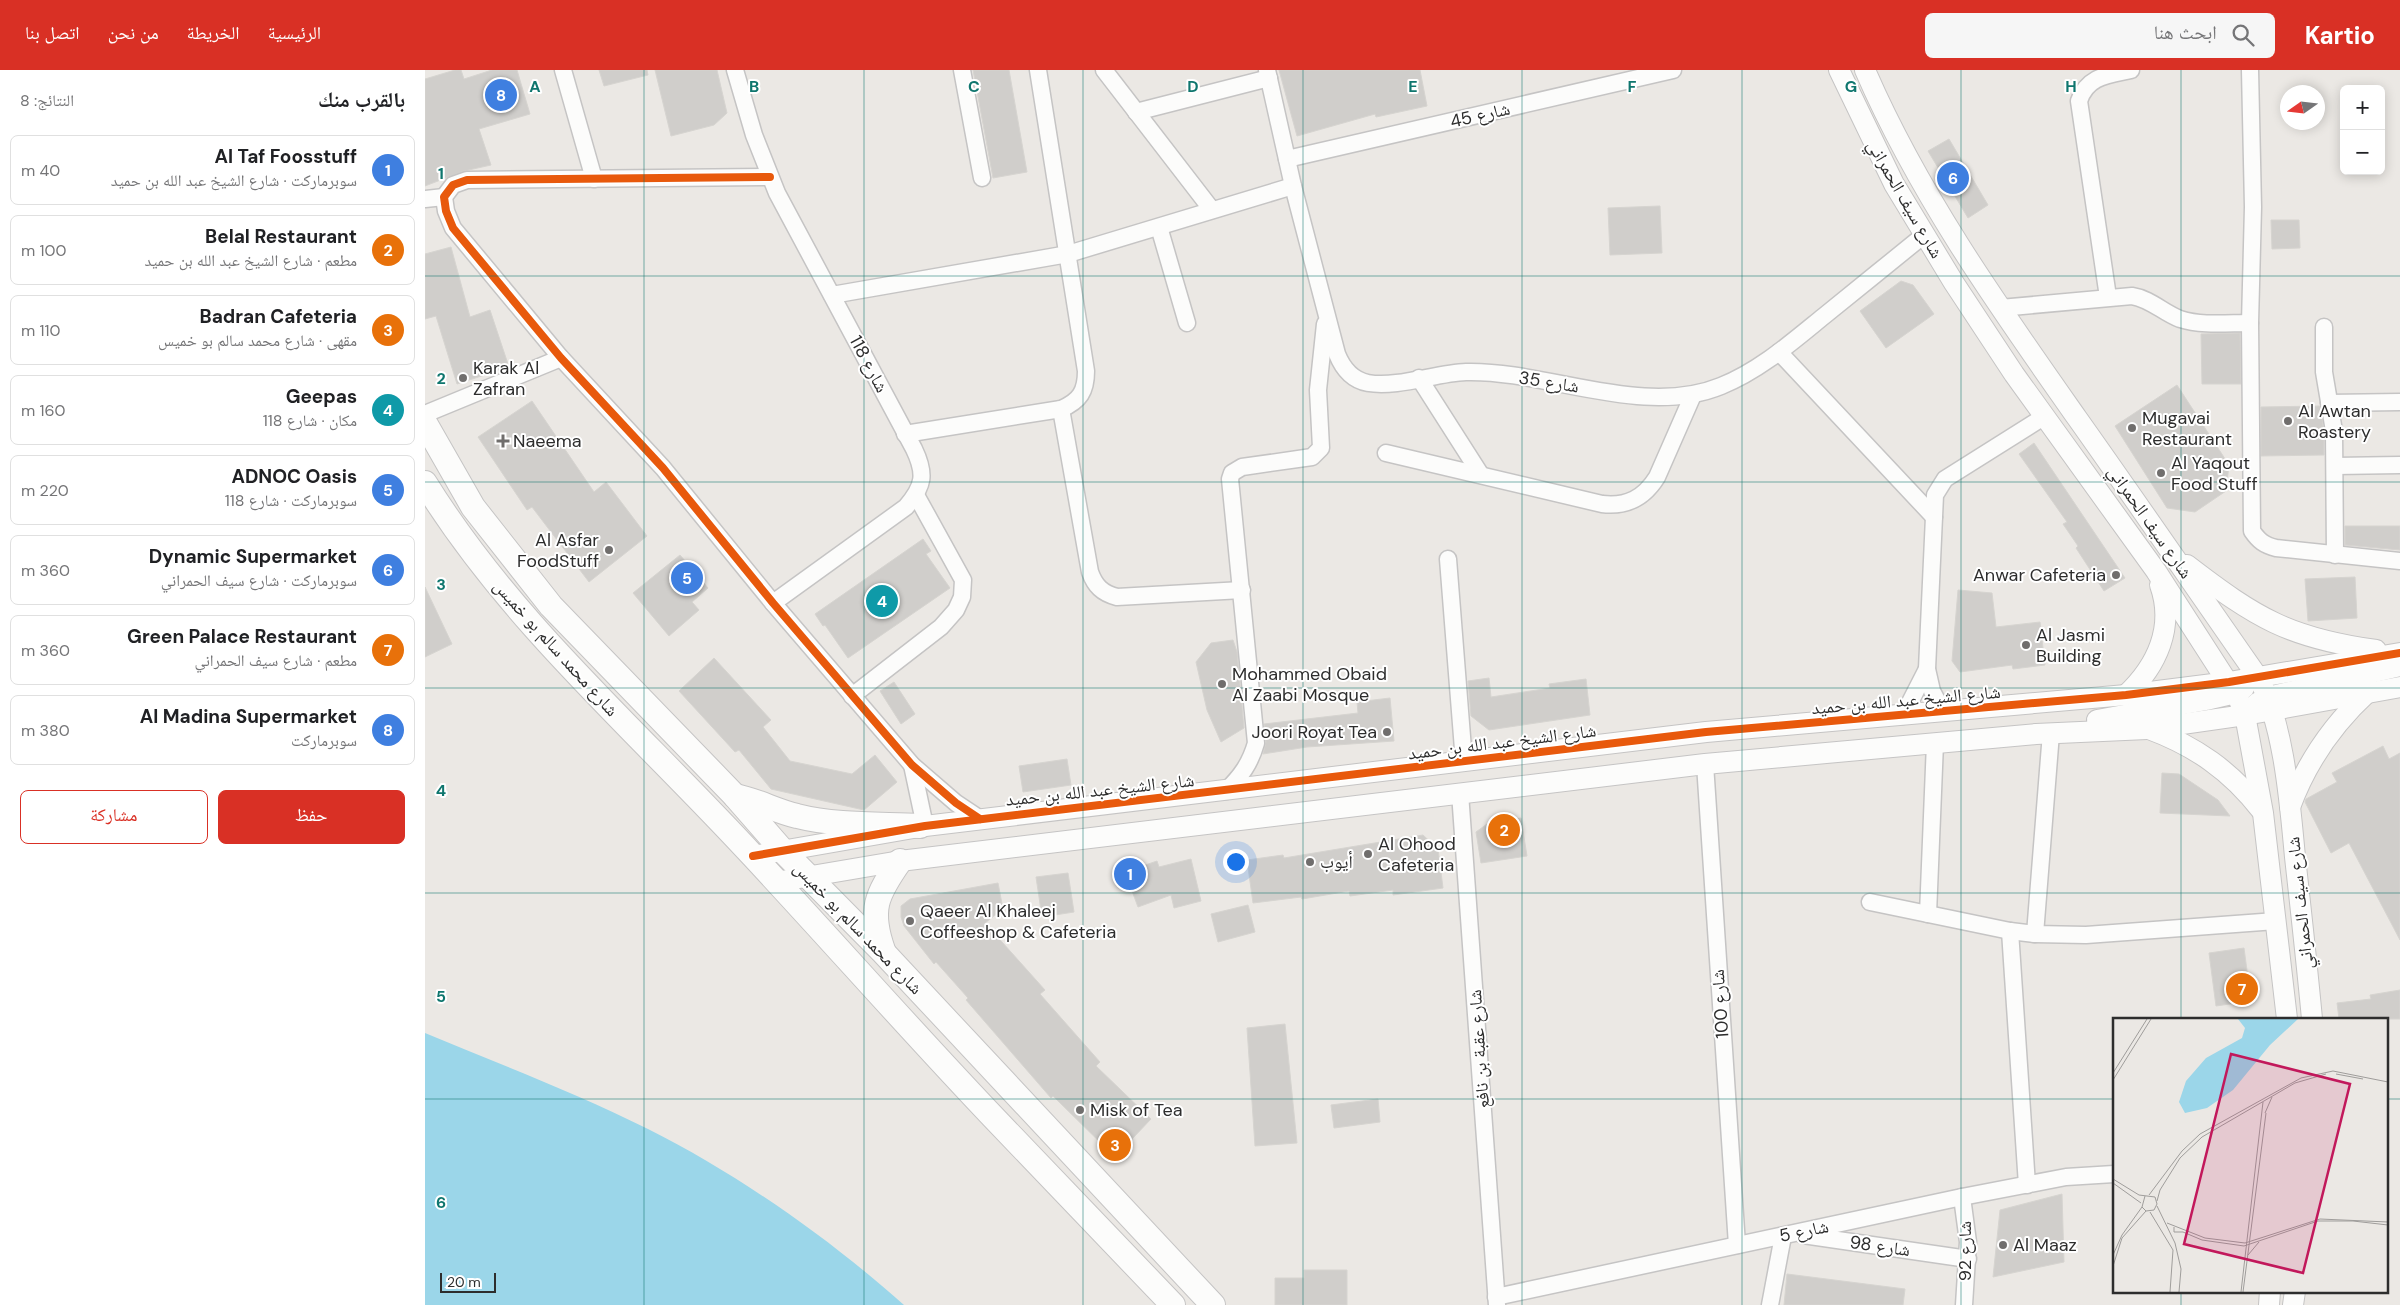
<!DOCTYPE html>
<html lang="ar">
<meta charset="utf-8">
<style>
:root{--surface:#fff;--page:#f6f6f6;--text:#202124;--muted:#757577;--line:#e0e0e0;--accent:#d93025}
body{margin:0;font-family:"DM Sans","Noto Naskh Arabic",sans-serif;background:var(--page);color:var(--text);direction:rtl}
.controls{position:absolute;right:15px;top:15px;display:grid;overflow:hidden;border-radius:8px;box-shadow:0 2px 12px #0003}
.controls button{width:45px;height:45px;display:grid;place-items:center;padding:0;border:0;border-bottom:1px solid var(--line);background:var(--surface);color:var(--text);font:25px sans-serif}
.compass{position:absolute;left:1855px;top:15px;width:45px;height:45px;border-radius:50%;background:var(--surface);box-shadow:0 2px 12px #0003;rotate:256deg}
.scale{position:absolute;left:15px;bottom:12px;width:56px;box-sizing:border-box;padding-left:5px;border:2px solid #2d2d2d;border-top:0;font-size:14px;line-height:18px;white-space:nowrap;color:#2d2d2d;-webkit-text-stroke:4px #fff;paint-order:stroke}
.you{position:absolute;left:810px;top:791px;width:18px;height:18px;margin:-12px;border:4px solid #fff;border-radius:50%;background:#1a73e8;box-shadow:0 0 0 8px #1a73e833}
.badge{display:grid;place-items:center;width:32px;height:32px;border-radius:50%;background:var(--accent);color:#fff;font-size:16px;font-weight:700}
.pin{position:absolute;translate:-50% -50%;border:2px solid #fff;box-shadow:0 1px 5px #0006}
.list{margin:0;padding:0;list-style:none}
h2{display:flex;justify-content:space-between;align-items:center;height:65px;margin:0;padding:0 20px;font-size:21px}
h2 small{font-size:16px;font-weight:400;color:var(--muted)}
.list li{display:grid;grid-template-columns:32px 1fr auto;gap:15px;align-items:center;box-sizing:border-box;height:70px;margin:0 10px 10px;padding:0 10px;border:1px solid var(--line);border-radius:8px}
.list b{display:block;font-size:19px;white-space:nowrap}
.list p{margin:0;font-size:16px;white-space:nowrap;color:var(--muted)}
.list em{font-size:16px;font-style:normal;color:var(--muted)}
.actions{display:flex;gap:10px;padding:15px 20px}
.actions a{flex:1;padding:11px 0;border:1px solid var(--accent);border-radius:8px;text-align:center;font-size:18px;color:var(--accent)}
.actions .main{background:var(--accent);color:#fff}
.icon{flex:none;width:28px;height:28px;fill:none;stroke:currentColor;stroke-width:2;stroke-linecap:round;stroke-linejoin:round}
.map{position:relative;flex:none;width:1975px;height:1235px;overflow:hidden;direction:ltr}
header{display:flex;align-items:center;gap:30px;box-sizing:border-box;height:70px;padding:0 25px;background:var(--accent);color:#fff}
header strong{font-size:24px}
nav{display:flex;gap:28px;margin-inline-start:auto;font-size:18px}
.search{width:350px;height:45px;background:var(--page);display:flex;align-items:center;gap:12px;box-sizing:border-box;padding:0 18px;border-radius:8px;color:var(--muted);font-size:19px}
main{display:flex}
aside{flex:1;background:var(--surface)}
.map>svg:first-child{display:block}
.water{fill:#9bd6e9}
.building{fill:#d0cecb;stroke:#d6d4d0}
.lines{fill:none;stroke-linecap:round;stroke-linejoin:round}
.minor-casing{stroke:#c5c4c4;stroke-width:19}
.tertiary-casing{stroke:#c5c4c4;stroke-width:22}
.secondary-casing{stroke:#c5c4c4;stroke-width:26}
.minor{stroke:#fcfcfb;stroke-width:16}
.tertiary{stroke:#fcfcfb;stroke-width:20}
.secondary{stroke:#fcfcfb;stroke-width:24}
.cycleway-casing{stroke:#fff;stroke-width:11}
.cycleway{stroke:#e8590c;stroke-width:8}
.grid{fill:none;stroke:#0f766e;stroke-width:1;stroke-opacity:0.55}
.poi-dot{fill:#706e6d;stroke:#fff;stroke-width:2}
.labels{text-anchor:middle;stroke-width:4;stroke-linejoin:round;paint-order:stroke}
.street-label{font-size:18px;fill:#2d2d2d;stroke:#fff}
.poi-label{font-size:18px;fill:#2d2d2d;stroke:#fff;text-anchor:start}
.inset-road{fill:none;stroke:#9f9d9b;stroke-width:1}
.view{fill:#c2185b;fill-opacity:0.15;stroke:#c2185b;stroke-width:2.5}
.inset-edge{fill:none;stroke:#2d2d2d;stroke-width:2.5}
.grid-label{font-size:16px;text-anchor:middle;font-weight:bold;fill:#0f766e;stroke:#fff;stroke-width:4;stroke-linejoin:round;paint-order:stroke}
</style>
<header>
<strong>Kartio</strong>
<div class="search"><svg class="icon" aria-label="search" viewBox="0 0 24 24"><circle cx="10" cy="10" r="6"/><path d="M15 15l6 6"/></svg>ابحث هنا</div>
<nav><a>الرئيسية</a><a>الخريطة</a><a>من نحن</a><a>اتصل بنا</a></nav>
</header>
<main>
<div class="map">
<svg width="1975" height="1235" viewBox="0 0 1975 1235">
<rect width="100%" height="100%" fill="#ebe8e4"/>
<!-- water -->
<path class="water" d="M0 963C75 994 151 1023 223 1059 313 1104 405 1169 479 1235H0Z"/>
<!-- building -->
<g class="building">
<path d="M30 0H36L39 9 67 0H92L105 44 54 59 66 95 39 101 0 116V9Z"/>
<path d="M174 0H222L223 5 179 16Z"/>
<path d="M230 0H292L302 43 289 55 246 66Z"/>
<path d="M548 0H584L602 102 568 108Z"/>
<path d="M854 0H995L1002 36 951 47 950 44 872 66Z"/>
<path d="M1524 69 1563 135 1543 148 1503 81Z"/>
<path d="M1235 136 1237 183 1185 185 1183 138Z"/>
<path d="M1846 150H1874L1875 178 1847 179Z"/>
<path d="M26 177 45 247 65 240 84 297 32 314 11 246 0 249V184Z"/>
<path d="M1476 211 1488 215 1509 244 1461 278 1435 241Z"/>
<path d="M1815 263 1816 314H1777L1776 264Z"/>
<path d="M1752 315 1804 395 1801 421 1770 442 1742 438 1690 356Z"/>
<path d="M107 331 169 422 181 412 222 466 164 512 107 437 102 440 53 367Z"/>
<path d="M1895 336 1899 362V385L1836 386V337Z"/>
<path d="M1609 373 1700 508 1679 521 1651 478 1653 476 1638 454 1642 452 1594 384Z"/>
<path d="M1920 456H1975V480L1920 475Z"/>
<path d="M498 469 506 481 501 484 525 518 423 588 400 555 398 556 390 544Z"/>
<path d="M255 485 283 518 267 532 274 540 244 566 208 523Z"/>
<path d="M1930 507 1932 548 1883 551 1880 509Z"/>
<path d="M0 517 27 574 0 587Z"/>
<path d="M1533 520 1567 523 1571 557 1615 552 1620 595 1588 599 1587 595 1535 602 1527 591Z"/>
<path d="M808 570 812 582 819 658 796 672 782 640 771 592 786 573Z"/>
<path d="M289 588 346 650 338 657 365 691 427 704 450 685 472 712 439 740 346 719 314 680 310 682 254 621Z"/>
<path d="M1064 608 1066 627 1125 618 1124 614 1161 609 1165 645 1064 660 1046 646 1043 611Z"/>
<path d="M469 612 490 644 476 654 455 621Z"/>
<path d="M965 628 969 671 882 677 838 684 841 672 839 654 933 643 932 632Z"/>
<path d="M1958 676 1964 689 1975 683V870L1924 773 1906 783 1880 732 1881 729 1912 712 1907 703Z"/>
<path d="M642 689 646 715 598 722 594 696Z"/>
<path d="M1737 703 1754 704 1793 730 1805 746 1735 743Z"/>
<path d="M1096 748 1102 786 1056 793 1051 762 1062 754Z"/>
<path d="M998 765 1013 779 1018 818 968 825V820L925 826 924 821 877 829 876 827 828 833 822 790 858 785 859 788Z"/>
<path d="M766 789 776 831 749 838 746 825 713 837 700 802 732 791 734 797Z"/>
<path d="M643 803 649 842 617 847 611 807Z"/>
<path d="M573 813 578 839 560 853 620 920 615 924 675 992 671 996 726 1049 690 1087 628 1026 626 1028 541 930 543 928 511 892 509 894 479 856 476 847V836L485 829Z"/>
<path d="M823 835 830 862 793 872 786 844Z"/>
<path d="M1819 878 1826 931 1791 936 1784 883Z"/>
<path d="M1975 920V949H1914L1912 933 1946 929 1945 925Z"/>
<path d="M860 954 872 1073 830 1076 822 958Z"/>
<path d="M953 1029 955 1052 909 1058 906 1035Z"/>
<path d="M1637 1124 1639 1192 1568 1207 1575 1140Z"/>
<path d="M879 1200H922V1235H850V1208H879Z"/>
<path d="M1362 1204 1480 1219 1478 1235H1359Z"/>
</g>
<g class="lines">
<defs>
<g id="minor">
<path d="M138 0 169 109"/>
<path d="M310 0 329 65 352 123 489 379C501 404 499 416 481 437L348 533"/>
<path d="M537 0 557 108"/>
<path d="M679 0 787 140"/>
<path d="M842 0 868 116 912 284C918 299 927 310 943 313 973 318 1011 303 1041 302 1122 300 1218 348 1296 316 1334 301 1367 272 1399 246 1432 219 1466 192 1499 165"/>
<path d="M1825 0 1828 137 1825 253 1827 461C1834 471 1839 475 1851 478L1975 491"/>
<path d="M711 42 844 8"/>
<path d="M862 89 1248 0"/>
<path d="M345 107 42 110 28 115 19 127 21 141 28 158 136 288 238 398 348 533 487 695 531 733 555 749"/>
<path d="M0 129 19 127"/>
<path d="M734 157 762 253"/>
<path d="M407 225 643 184 868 116"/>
<path d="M1683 227 1654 31C1662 6 1683 5 1706 0"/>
<path d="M1575 238 1707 226C1726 229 1737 242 1755 249 1777 256 1802 253 1825 253"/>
<path d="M1899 257V302L1909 361 1910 485"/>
<path d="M1354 282 1509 447"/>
<path d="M994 308 1056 405"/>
<path d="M1904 333 1975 332"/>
<path d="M636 339 665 502C670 516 677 523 692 527L817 520"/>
<path d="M0 344 136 288"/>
<path d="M480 364 636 339C655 331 661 321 661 301L613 0"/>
<path d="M961 383 1177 434C1202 437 1219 428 1232 407L1268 325"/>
<path d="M1910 396 1975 395"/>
<path d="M1023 489 1039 692"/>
<path d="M427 626 516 557 531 540 537 527 538 510 491 425"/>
<path d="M1518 642 1507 621 1502 599 1510 425 1520 409 1620 346"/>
<path d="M1478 646 1502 599"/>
<path d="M1280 694 1312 1175"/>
<path d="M487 695 500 756"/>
<path d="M801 721C816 706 825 694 831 673L805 409 807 403 817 397 887 387 896 378 893 320 900 254"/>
<path d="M1035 723 1072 1235"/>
<path d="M1445 832 1585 861 1610 864 1661 865 1851 851"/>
<path d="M1503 844 1510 673"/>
<path d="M1585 861 1602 1115"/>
<path d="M1610 864 1626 663"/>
<path d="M1537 1127 1543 1172 1539 1235"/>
<path d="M1378 1165 1543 1189"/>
<path d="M1071 1227 1537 1127 1641 1107 1689 1104"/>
<path d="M1345 1235 1358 1166"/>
</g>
<g id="tertiary">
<path d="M1414 0 1469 114 1529 213 1589 304 1731 501 1814 630 1820 645 1838 743 1862 949"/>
<path d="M1440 0C1494 125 1574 237 1652 348 1713 434 1772 520 1832 606 1859 651 1865 734 1870 787 1876 841 1882 895 1887 949"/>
<path d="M1762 495C1831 548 1864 568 1951 580"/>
<path d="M1701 625C1732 596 1750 557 1735 515"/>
<path d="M1832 633 1843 627 1975 596"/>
<path d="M1672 650 1781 630 1811 623 1819 618"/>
<path d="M1724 659C1770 676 1806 701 1836 740"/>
<path d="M1865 737C1882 691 1907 655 1943 622"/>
<path d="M328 786 500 756 1281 662 1701 625 1804 612 1975 583"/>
<path d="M351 812 475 791 1280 694 1611 664 1722 659 1820 645 1975 617"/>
<path d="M1844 1235 1845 1221"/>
<path d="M1868 1235 1870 1221"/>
</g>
<g id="secondary">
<path d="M0 353 48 437 126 536 310 726 357 780 458 882 788 1235"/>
<path d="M0 413C88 555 216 664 328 786 409 873 488 963 570 1049 629 1111 689 1173 748 1235"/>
<path d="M310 726C332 730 350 741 372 746 411 756 454 754 495 756"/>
<path d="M458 880C444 840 451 825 475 791"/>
</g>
</defs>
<!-- minor casing -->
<use href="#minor" class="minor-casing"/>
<!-- tertiary casing -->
<use href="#tertiary" class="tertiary-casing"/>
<!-- secondary casing -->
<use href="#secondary" class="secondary-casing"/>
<!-- minor -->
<use href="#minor" class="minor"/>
<!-- tertiary -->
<use href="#tertiary" class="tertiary"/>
<!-- secondary -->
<use href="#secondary" class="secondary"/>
<defs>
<g id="cycleway">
<path d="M345 107 42 110 28 115 19 127 21 141 28 158 136 288 238 398 348 533 487 695 531 733 555 749"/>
<path d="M328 786 500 756 1281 662 1701 625 1804 612 1975 583"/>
</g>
</defs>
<!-- cycleway casing -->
<use href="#cycleway" class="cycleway-casing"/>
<!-- cycleway -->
<use href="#cycleway" class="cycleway"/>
</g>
<!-- grid -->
<path class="grid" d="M219 0V1235M439 0V1235M658 0V1235M878 0V1235M1097 0V1235M1317 0V1235M1536 0V1235M1756 0V949M0 206H1975M0 412H1975M0 618H1975M0 823H1975M0 1029H1689M1961 1029H1975M1756 1221V1235"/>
<!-- markers -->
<g class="poi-dot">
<circle cx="38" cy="308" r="5"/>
<circle cx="1863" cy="351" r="5"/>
<circle cx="1707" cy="358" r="5"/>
<path d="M75.5 363.5h5v5h5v5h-5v5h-5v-5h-5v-5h5z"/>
<circle cx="1736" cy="403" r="5"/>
<circle cx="184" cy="480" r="5"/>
<circle cx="1691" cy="505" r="5"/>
<circle cx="1601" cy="575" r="5"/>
<circle cx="797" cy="614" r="5"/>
<circle cx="962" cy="662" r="5"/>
<circle cx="943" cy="784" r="5"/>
<circle cx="885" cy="792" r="5"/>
<circle cx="485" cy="851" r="5"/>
<circle cx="655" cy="1040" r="5"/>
<circle cx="1578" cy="1175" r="5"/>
</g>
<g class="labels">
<!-- street labels -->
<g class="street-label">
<text transform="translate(1055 45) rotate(-13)" y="6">شارع 45</text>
<text transform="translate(1480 129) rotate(60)" y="6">شارع سيف الحمراني</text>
<text transform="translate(444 294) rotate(62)" y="6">شارع 118</text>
<text transform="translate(1124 312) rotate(9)" y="6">شارع 35</text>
<text transform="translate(1725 452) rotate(55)" y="6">شارع سيف الحمراني</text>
<text transform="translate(131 578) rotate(48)" y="6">شارع محمد سالم بو خميس</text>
<text transform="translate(1481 630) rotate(-5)" y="6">شارع الشيخ عبد الله بن حميد</text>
<text transform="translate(1077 672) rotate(-7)" y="6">شارع الشيخ عبد الله بن حميد</text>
<text transform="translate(675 720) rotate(-6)" y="6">شارع الشيخ عبد الله بن حميد</text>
<text transform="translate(1875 833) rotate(-96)" y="6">شارع سيف الحمراني</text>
<text transform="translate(433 858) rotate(46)" y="6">شارع محمد سالم بو خميس</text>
<text transform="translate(1295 934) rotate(-94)" y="6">شارع 100</text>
<text transform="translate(1054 979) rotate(-94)" y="6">شارع عقبة بن نافع</text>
<text transform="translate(1379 1161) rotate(-12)" y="6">شارع 5</text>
<text transform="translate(1455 1176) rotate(8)" y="6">شارع 98</text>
<text transform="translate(1540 1181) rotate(-90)" y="6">شارع 92</text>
</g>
<!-- poi labels -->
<g class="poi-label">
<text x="48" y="304">Karak Al<tspan x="48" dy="21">Zafran</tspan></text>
<text x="1873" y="347">Al Awtan<tspan x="1873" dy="21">Roastery</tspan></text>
<text x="1717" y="354">Mugavai<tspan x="1717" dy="21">Restaurant</tspan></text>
<text x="88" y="377">Naeema</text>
<text x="1746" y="399">Al Yaqout<tspan x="1746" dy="21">Food Stuff</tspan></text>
<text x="174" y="476" text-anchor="end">Al Asfar<tspan x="174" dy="21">FoodStuff</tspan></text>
<text x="1681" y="511" text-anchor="end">Anwar Cafeteria</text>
<text x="1611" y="571">Al Jasmi<tspan x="1611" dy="21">Building</tspan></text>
<text x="807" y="610">Mohammed Obaid<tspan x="807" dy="21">Al Zaabi Mosque</tspan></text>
<text x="952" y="668" text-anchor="end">Joori Royat Tea</text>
<text x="953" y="780">Al Ohood<tspan x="953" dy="21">Cafeteria</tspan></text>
<text x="895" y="798">أيوب</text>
<text x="495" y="847">Qaeer Al Khaleej<tspan x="495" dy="21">Coffeeshop &amp; Cafeteria</tspan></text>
<text x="665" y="1046">Misk of Tea</text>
<text x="1588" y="1181">Al Maaz</text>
</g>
</g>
<!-- overview -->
<g transform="translate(1688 948)">
<rect width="275" height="275" fill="#ebe8e4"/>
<path d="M125 1H185L157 27 120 72 94 90 72 95 66 84 73 63 93 40 129 20 132 10Z" fill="#9bd6e9"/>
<path class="inset-road" d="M0 55 34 1M223 56 250 61M0 62 38 1M152 95 159 79M0 161 26 177 42 179 44 186 41 192 33 193 29 189 32 178M0 165 28 185M36 177 69 133 87 116 188 60 220 53 275 64M44 183 47 172 67 140 89 119 182 65 213 56M44 188 62 225 68 251 66 274M37 194 60 232 57 274M54 205 92 220 132 225 207 201 275 204M61 209V214H70L89 222 131 228 205 203H240L275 207M0 237 9 217 29 189M135 237 146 224M0 248 9 220 33 193M128 274 150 84M130 274 153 95"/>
<path class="view" d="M118 36 237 66 190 255 71 226Z"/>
<rect width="275" height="275" class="inset-edge"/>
</g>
<g class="grid-label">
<text x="110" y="22">A</text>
<text x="329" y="22">B</text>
<text x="549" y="22">C</text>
<text x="768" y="22">D</text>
<text x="988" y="22">E</text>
<text x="1207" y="22">F</text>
<text x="1426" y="22">G</text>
<text x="1646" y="22">H</text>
<text x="16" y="109">1</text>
<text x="16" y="314">2</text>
<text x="16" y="520">3</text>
<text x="16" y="726">4</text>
<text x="16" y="932">5</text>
<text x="16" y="1138">6</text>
</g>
</svg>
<div class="controls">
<button>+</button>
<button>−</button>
</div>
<svg class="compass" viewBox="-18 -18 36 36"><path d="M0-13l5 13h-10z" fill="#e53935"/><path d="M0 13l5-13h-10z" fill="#757577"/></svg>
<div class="scale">20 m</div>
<div class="you"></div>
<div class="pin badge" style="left:705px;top:804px;background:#3f7fe0">1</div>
<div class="pin badge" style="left:1079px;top:760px;background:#e8710a">2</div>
<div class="pin badge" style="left:690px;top:1075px;background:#e8710a">3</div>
<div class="pin badge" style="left:457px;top:531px;background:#0f9aa8">4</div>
<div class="pin badge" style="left:262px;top:508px;background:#3f7fe0">5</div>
<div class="pin badge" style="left:1528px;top:108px;background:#3f7fe0">6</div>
<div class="pin badge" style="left:1817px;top:919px;background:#e8710a">7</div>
<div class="pin badge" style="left:76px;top:25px;background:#3f7fe0">8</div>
</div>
<aside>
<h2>بالقرب منك<small>النتائج: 8</small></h2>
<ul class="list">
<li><span class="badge" style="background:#3f7fe0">1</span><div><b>Al Taf Foosstuff</b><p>سوبرماركت · شارع الشيخ عبد الله بن حميد</p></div><em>40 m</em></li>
<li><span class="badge" style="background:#e8710a">2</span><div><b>Belal Restaurant</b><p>مطعم · شارع الشيخ عبد الله بن حميد</p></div><em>100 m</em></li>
<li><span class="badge" style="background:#e8710a">3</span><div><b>Badran Cafeteria</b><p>مقهى · شارع محمد سالم بو خميس</p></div><em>110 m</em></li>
<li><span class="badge" style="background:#0f9aa8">4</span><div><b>Geepas</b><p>مكان · شارع 118</p></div><em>160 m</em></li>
<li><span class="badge" style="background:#3f7fe0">5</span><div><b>ADNOC Oasis</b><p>سوبرماركت · شارع 118</p></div><em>220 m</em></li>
<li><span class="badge" style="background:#3f7fe0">6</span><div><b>Dynamic Supermarket</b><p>سوبرماركت · شارع سيف الحمراني</p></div><em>360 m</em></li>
<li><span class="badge" style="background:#e8710a">7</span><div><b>Green Palace Restaurant</b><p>مطعم · شارع سيف الحمراني</p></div><em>360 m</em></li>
<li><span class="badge" style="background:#3f7fe0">8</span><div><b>Al Madina Supermarket</b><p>سوبرماركت</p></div><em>380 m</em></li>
</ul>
<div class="actions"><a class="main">حفظ</a><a>مشاركة</a></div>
</aside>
</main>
